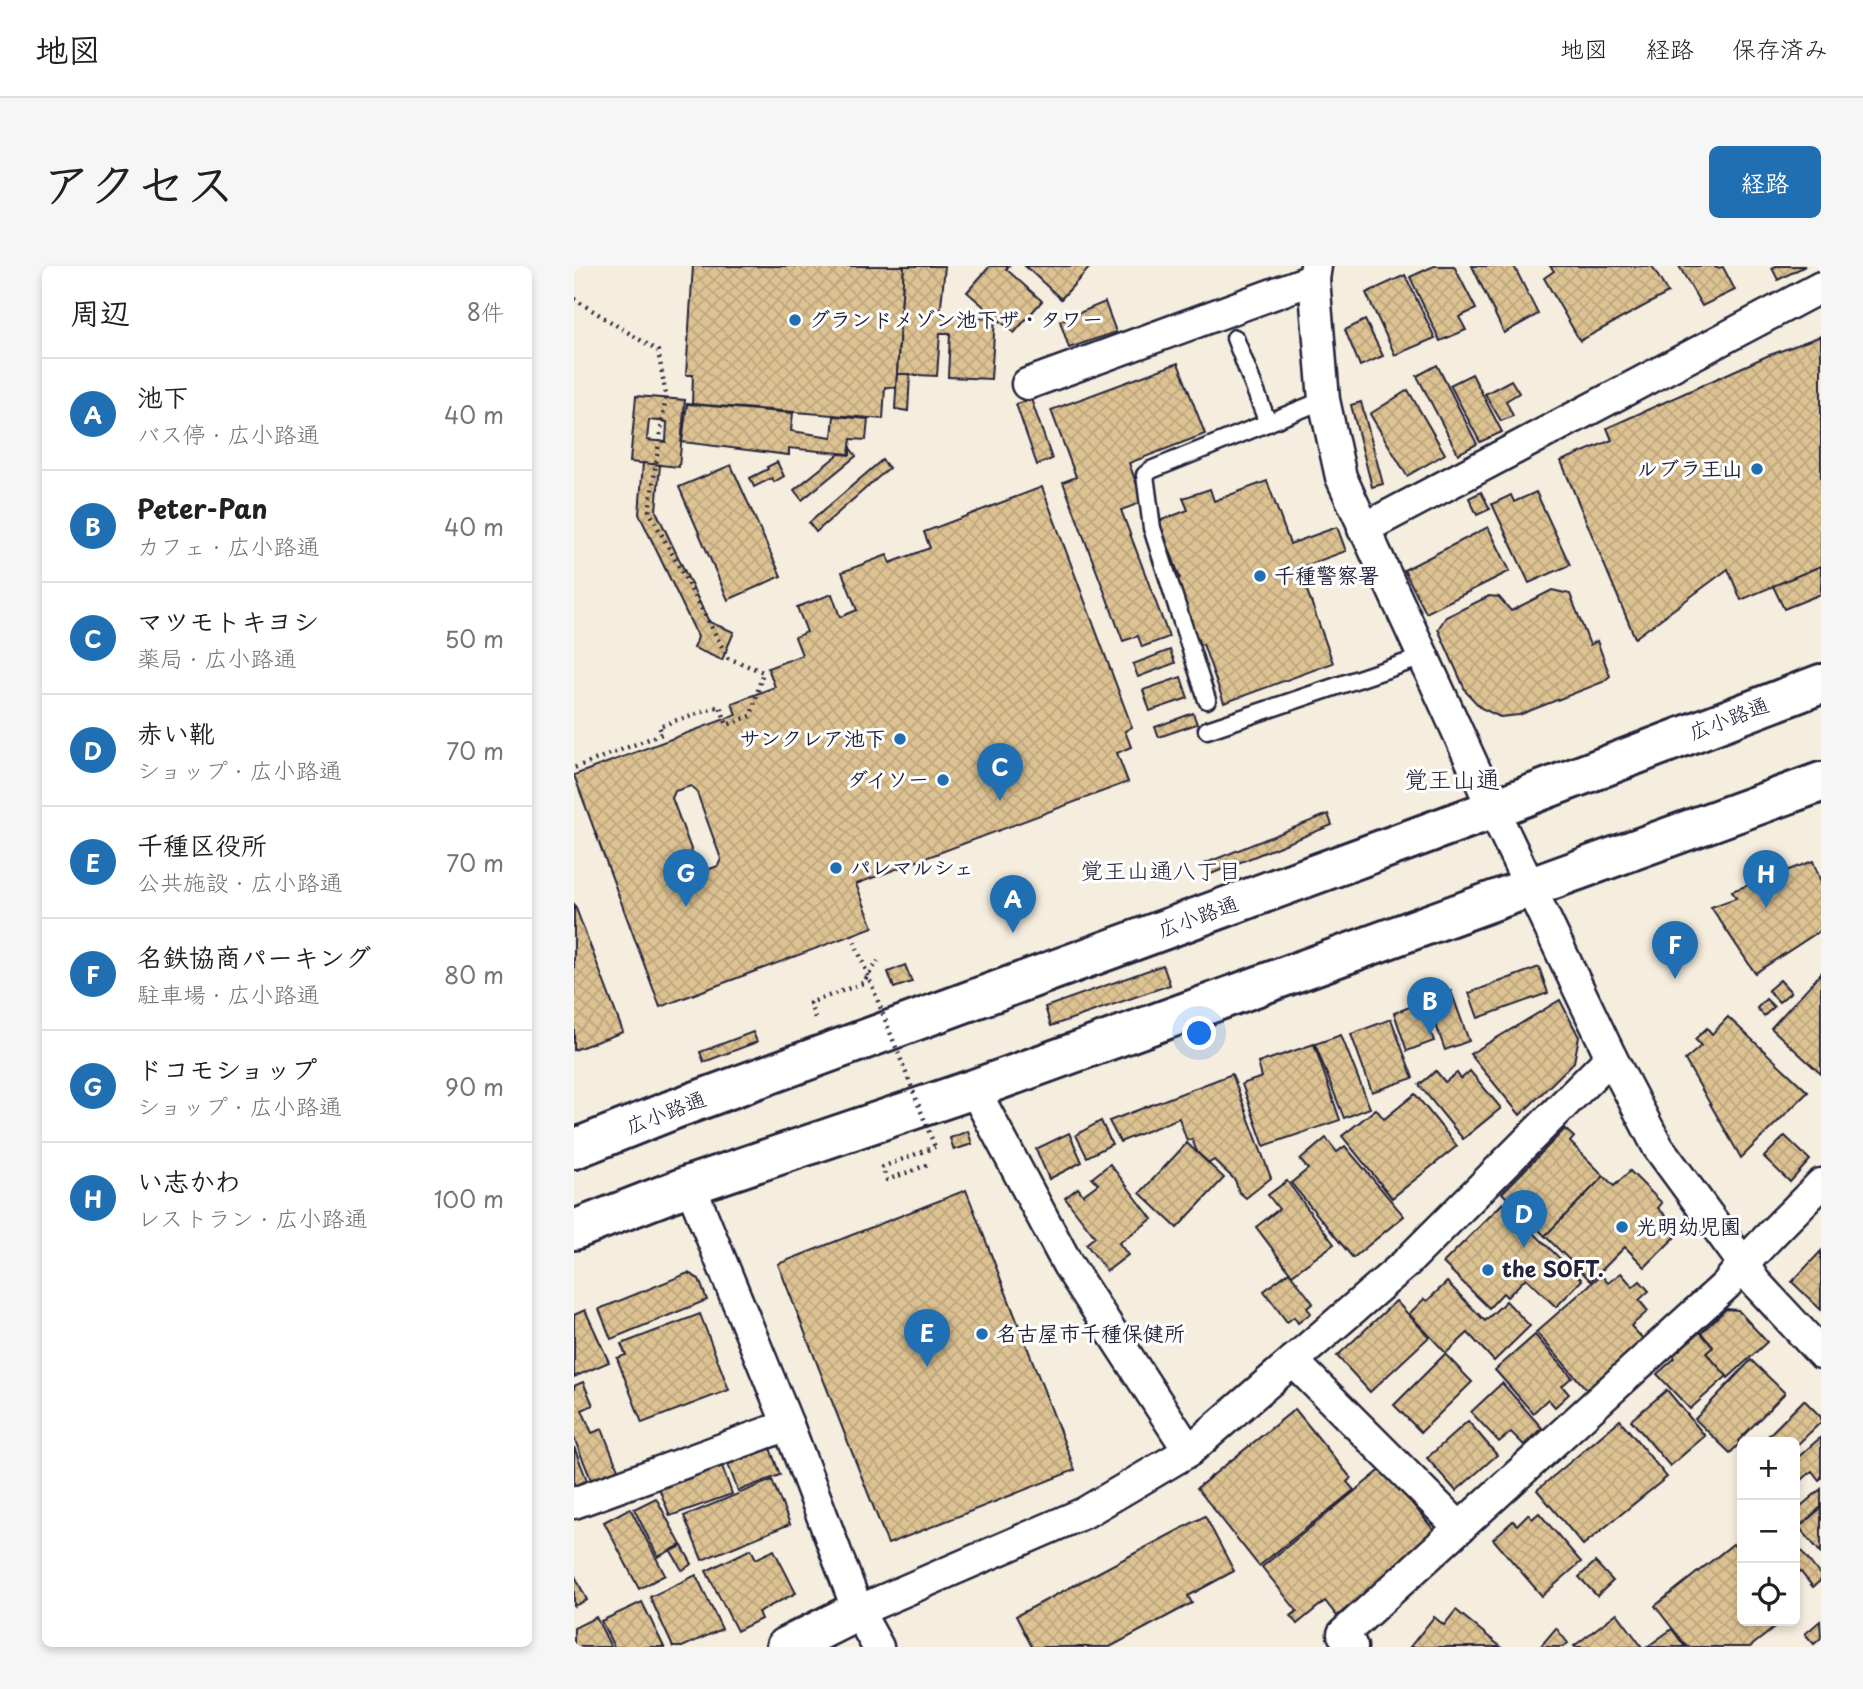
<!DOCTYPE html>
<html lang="ja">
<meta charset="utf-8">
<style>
:root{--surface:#fff;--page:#f6f6f6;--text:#202124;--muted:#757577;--line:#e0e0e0;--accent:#1f6fb2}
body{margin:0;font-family:"Playpen Sans","Klee One",sans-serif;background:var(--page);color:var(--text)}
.controls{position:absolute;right:21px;bottom:21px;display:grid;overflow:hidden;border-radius:10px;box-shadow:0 4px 10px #0003}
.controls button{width:63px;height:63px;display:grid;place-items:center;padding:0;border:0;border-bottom:2px solid var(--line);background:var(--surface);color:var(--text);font:35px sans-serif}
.you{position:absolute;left:626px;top:768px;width:24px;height:24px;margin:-18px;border:5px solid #fff;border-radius:50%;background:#1a73e8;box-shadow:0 0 0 10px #1a73e833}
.badge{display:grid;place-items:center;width:46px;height:46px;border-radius:50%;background:var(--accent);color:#fff;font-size:23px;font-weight:700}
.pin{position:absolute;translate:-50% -58px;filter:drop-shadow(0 2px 4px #0008)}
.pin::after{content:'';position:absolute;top:37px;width:24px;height:21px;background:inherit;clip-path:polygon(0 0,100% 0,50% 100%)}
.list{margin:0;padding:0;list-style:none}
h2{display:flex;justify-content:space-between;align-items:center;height:91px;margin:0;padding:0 28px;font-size:30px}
h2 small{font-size:23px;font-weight:400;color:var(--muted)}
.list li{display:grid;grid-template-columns:46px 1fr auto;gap:21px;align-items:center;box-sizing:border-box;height:112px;padding:0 28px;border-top:2px solid var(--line)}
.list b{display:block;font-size:26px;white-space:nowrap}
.list p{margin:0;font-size:23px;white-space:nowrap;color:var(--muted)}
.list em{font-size:23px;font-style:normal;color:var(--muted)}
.icon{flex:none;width:38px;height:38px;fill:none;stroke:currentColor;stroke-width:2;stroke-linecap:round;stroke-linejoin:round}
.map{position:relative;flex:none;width:1247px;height:1381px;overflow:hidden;border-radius:10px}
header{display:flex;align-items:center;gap:42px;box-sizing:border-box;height:98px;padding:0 35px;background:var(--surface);border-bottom:2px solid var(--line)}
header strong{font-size:33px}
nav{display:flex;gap:38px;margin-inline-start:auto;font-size:24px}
.intro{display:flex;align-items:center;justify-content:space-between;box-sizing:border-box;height:168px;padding:0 42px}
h1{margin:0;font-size:49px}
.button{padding:18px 32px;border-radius:10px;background:var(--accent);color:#fff;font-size:24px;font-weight:700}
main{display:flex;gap:42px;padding:0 42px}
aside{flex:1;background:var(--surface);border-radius:10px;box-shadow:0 4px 10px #0003}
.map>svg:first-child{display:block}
.building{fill:url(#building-cross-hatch);stroke:#22223b;stroke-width:2;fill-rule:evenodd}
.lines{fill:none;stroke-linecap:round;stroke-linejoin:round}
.service-casing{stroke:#22223b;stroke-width:21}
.minor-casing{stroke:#22223b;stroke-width:35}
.tertiary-casing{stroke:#22223b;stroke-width:44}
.primary-casing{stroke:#22223b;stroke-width:44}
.path{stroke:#22223b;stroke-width:4.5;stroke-dasharray:2 5;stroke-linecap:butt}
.service{stroke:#fff;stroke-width:16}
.minor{stroke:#fff;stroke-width:30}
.tertiary{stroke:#fff;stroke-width:38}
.primary{stroke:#fff;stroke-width:38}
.path-bridge{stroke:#22223b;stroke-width:4.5;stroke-dasharray:2 5;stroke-linecap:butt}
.poi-dot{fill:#1f6fb2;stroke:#fff;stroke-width:2.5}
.labels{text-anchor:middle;stroke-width:6;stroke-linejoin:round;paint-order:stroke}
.poi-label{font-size:21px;font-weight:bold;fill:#22223b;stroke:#fff;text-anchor:start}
.street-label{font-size:21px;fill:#22223b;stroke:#fff}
.neighbourhood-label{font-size:23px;fill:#22223b;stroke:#fff}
.quarter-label{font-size:24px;fill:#22223b;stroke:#fff}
</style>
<header>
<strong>地図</strong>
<nav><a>地図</a><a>経路</a><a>保存済み</a></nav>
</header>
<div class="intro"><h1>アクセス</h1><a class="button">経路</a></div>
<main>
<aside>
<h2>周辺<small>8件</small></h2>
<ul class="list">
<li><span class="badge">A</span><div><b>池下</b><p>バス停 · 広小路通</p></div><em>40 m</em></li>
<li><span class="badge">B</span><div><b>Peter-Pan</b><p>カフェ · 広小路通</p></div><em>40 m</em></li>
<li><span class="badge">C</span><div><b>マツモトキヨシ</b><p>薬局 · 広小路通</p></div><em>50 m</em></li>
<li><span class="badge">D</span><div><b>赤い靴</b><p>ショップ · 広小路通</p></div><em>70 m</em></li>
<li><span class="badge">E</span><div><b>千種区役所</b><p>公共施設 · 広小路通</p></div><em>70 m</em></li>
<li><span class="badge">F</span><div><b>名鉄協商パーキング</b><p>駐車場 · 広小路通</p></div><em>80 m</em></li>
<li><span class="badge">G</span><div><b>ドコモショップ</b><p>ショップ · 広小路通</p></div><em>90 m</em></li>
<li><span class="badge">H</span><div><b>い志かわ</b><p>レストラン · 広小路通</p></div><em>100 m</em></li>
</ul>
</aside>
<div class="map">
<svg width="1247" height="1381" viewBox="0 0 1247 1381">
<defs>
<pattern id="building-cross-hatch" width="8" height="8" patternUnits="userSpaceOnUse" patternTransform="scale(1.75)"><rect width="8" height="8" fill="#ddc292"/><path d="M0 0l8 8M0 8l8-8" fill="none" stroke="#bda67f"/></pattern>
</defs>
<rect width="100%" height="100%" fill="#f5edde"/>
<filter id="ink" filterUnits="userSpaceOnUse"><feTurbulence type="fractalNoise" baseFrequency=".0143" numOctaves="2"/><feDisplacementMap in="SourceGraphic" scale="14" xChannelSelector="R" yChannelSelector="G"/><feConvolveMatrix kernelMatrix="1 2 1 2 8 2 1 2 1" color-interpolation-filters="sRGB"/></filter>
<g filter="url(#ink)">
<!-- building -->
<g class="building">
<path d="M119 0H330L322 122 311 121 309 153 118 138 119 109H112Z"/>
<path d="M330 0H371L366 50 421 53 417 113 374 111 376 67H366L363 110 323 108Z"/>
<path d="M416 0H435L432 3 468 35 440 67 393 26Z"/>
<path d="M451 0H517L487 33Z"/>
<path d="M860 0H880L902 43 885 51 892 64 866 75 836 11Z"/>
<path d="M898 0H940L964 48 930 67Z"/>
<path d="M976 0H1078L1094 27 1006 75 970 12 980 5Z"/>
<path d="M1105 0H1140L1142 2 1149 1 1161 24 1128 40Z"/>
<path d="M1202 0H1231L1204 14 1198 2Z"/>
<path d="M831 9 861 72 821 89 792 27Z"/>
<path d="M531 36 542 66 495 82 486 55Z"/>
<path d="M791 54 809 90 786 100 771 64Z"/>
<path d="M1247 70V300L1167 334 1154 303 1061 372 987 195 1038 174 1033 162 1193 90Z"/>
<path d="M604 97 631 168 555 197 569 236 547 244 595 371 568 381 564 370 549 375 489 216 502 211 477 144Z"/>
<path d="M863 99 903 178 884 188 843 110Z"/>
<path d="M323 108H336L334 145 321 143Z"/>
<path d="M898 108 928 166 906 176 876 119Z"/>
<path d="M937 114 945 127 932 135 939 150 927 155 911 128Z"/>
<path d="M834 124 871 188 833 210 796 148Z"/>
<path d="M62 130 111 134 105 201 56 196ZM75 154 93 156 92 176 73 174Z"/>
<path d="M457 133 478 193 463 199 442 138Z"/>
<path d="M787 136 809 218 798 221 777 139Z"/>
<path d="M113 138 219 147 217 165 258 171 260 150 294 153 292 174 277 173 275 188 215 182V189L108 176Z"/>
<path d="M276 182 282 190 228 234 220 224 265 188 276 189Z"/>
<path d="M308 194 315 202 242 266 235 257Z"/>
<path d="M203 196 210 210 200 216 198 212 180 221 176 212 194 203 193 201Z"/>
<path d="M69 197 86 199 82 245 135 356 160 366 148 394 120 382 124 371 65 248Z"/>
<path d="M157 199 207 310 154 334 105 221Z"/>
<path d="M693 215 716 278 763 261 772 285 725 302 759 397 650 437 629 378 626 379 601 314 606 312 585 255 614 244 609 232 636 223 640 235Z"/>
<path d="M468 221 558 461 551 465 557 481 543 487 554 516 282 618 299 661 86 741 0 509 162 449 158 437 201 421 194 402 228 389 221 371 233 366 223 341 258 328 266 351 283 344 268 306 313 289 316 297 356 282 350 266ZM117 520 122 524 147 593 144 600 130 605 124 602 98 532 101 525Z"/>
<path d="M907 226 916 243 903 249 895 232Z"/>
<path d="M962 226 996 299 955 317 918 238 937 229 940 236Z"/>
<path d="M914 261 936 305 852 347 830 304Z"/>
<path d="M1247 300V328L1210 343 1199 320Z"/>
<path d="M978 324 996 328 1016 379 1023 375 1036 410 1029 416 945 449 926 451 907 442 892 426 864 363 872 351 915 330 925 331 937 345Z"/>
<path d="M596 384 601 397 564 411 559 398Z"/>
<path d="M607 411 614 432 576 445 569 424Z"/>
<path d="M619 447 623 458 585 471 581 461Z"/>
<path d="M754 548 758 559 637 608 632 597Z"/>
<path d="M1239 595 1247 616V664L1181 707 1137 641 1162 632 1158 625Z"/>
<path d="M0 637 49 766 0 784Z"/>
<path d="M331 699 338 716 320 722 314 706Z"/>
<path d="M589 699 596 719 477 760 471 741Z"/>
<path d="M965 701 974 727 904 752 895 727Z"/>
<path d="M1247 707V808L1197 762Z"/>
<path d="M1206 714 1217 726 1205 736 1194 724Z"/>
<path d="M877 725 895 775 871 784 853 734Z"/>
<path d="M1192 733 1200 741 1190 750 1183 742Z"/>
<path d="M986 734 1005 771 1000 796 946 849 896 788Z"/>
<path d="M846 737 860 775 833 785 820 747Z"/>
<path d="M1154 751 1234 826 1167 892 1111 794 1127 780 1121 773 1133 762 1138 768Z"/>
<path d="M817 753 839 812 798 826 777 768Z"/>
<path d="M179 766 183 776 130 796 126 786Z"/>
<path d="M767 769 796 842 770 852 741 778Z"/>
<path d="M740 778 766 854 690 880 668 818 688 811 684 797Z"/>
<path d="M862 805 871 816 883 807 887 813 896 805 927 842 889 873 845 819Z"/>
<path d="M658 808 697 912 672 932 665 926 661 914 640 894 635 897 623 886 618 873 613 875 605 852 546 876 535 855Z"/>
<path d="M841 828 883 880 818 932 768 870 802 843 810 853Z"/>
<path d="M527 855 538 878 513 891 502 869Z"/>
<path d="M991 863 1000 871 996 876 1030 910 971 970 928 927Z"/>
<path d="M394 865 398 878 380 884 376 872Z"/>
<path d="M495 867 508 896 475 913 462 883Z"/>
<path d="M1211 870 1236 894 1216 916 1190 891Z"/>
<path d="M752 872 763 886 771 880 830 950 779 992 717 917 734 903 726 894Z"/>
<path d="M613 877 650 912 603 962 566 927Z"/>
<path d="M536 898 578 953 545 977 554 989 533 1005 512 978 521 971 491 932 504 922 509 929 524 918 518 912Z"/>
<path d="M1056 905 1088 937 1084 942 1107 965 1071 1001 1051 981 1017 1015 971 970 1030 910 1040 920Z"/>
<path d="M713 915 760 978 718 1009 682 961 705 943 694 929Z"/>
<path d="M392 924 501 1204 314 1278 204 998Z"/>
<path d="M929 937 1008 1014 982 1041 952 1012 933 1031 929 1027 915 1042 869 997Z"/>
<path d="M1247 985V1044L1218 1016Z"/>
<path d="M715 1006 739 1037 733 1042 737 1047 724 1057 720 1051 713 1056 690 1025Z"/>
<path d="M114 1007 125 1013 133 1034 37 1073 25 1043Z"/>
<path d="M1047 1007 1059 1021 1066 1015 1075 1025 1065 1034 1074 1045 1057 1060 1071 1075 1014 1125 962 1066 1027 1009 1034 1017Z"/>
<path d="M873 1016 911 1055 932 1035 956 1060 920 1095 894 1067 872 1087 835 1048 850 1033 853 1035Z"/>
<path d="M822 1035 855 1071 796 1126 763 1090Z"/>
<path d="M1152 1043 1164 1044 1193 1076 1154 1112 1132 1087 1139 1081 1127 1067Z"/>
<path d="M11 1044 35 1096 0 1111V1049Z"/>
<path d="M126 1048 155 1124 68 1157 43 1092 52 1089 47 1078Z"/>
<path d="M1126 1066 1139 1081 1132 1087 1153 1110 1116 1143 1083 1108 1101 1092 1099 1089Z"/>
<path d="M961 1069 998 1111 988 1120 995 1128 981 1141 974 1133 959 1147 921 1104Z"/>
<path d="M871 1088 898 1116 847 1166 820 1139Z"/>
<path d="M1177 1094 1211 1127 1164 1175 1166 1177 1156 1187 1121 1153Z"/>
<path d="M9 1116 19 1139 8 1144 18 1167 28 1163 45 1206 18 1216 0 1172V1120Z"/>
<path d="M928 1117 968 1162 950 1179 937 1166 925 1176 897 1146Z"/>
<path d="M1093 1124 1131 1170 1096 1200 1057 1154Z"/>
<path d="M1230 1134 1247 1151V1156L1221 1181V1176H1199L1193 1171Z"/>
<path d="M721 1143 777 1212 773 1216 780 1224 685 1300 623 1222Z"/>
<path d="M1046 1154 1093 1211 1009 1279 963 1224Z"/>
<path d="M894 1155 923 1189 882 1225 853 1192Z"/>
<path d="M1247 1171V1212L1245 1214 1238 1205 1221 1220V1194Z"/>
<path d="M0 1181 14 1217 0 1222Z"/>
<path d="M196 1182 206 1209 164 1225 154 1198Z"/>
<path d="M148 1200 158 1228 96 1250 85 1222Z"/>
<path d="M809 1202 864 1269 763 1350 751 1335 723 1358 717 1350 723 1345 688 1301Z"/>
<path d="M198 1214 216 1258 128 1294 110 1250Z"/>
<path d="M1247 1223V1241L1225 1261 1221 1256V1245Z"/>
<path d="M82 1232 107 1279 84 1291 60 1243Z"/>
<path d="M56 1242 91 1309 65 1323 30 1256Z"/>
<path d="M1247 1242V1287L1225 1261Z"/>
<path d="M965 1247 1007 1296 968 1330 919 1273 939 1255 943 1259 954 1248 958 1253Z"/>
<path d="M631 1250 660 1305 614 1330 618 1337 536 1381H458L442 1350Z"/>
<path d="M1221 1277 1247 1310V1314L1239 1321 1221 1299Z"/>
<path d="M1159 1278 1168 1289V1355H1209L1176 1381H1113L1081 1340Z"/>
<path d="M108 1280 118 1298 108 1304 97 1285Z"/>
<path d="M177 1283 182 1293 200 1284 222 1327 184 1346 187 1353 163 1365 132 1305Z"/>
<path d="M1021 1296 1039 1315 1023 1330 1005 1311Z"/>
<path d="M0 1308 13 1334 0 1340Z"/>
<path d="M122 1309 148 1363 108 1381H99L76 1331Z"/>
<path d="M68 1336 90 1381H40L27 1355Z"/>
<path d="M882 1344 927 1381H836L860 1351 870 1359Z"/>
<path d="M1043 1347 1068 1381H1001L1000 1380Z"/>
<path d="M22 1351 37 1381H0V1362Z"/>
<path d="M1246 1355 1247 1372 1240 1378 1231 1368Z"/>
<path d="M982 1362 994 1377 989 1381H966Z"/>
<path d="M1098 1363 1111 1381H1073Z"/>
</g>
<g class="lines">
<defs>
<g id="service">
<path d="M661 72 694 157"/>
<path d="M633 434 578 262 571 209 577 204 750 134"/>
<path d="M633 464 849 391"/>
</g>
<g id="minor">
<path d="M742 0 740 13 750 134 767 211 919 543 1037 791 1084 881 1169 997 1181 1016 1247 1087"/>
<path d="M453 118 740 13"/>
<path d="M789 263 1247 21"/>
<path d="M400 823 494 999 615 1185"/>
<path d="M116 919 214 1159 284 1345 304 1381"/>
<path d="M719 1095 886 1262"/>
<path d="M0 1237 214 1159"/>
<path d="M284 1345 510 1247 615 1185 831 998 1037 791"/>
<path d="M778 1381 769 1368 1152 1019C1180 983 1215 951 1247 918"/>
</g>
<path id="tertiary" d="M212 1381 284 1345"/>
<g id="primary">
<path d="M0 883 98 844 919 543 1247 418"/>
<path d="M0 964 116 919 400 823 1247 516"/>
</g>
</defs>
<!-- service casing -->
<use href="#service" class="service-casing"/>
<!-- minor casing -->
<use href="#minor" class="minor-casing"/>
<!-- tertiary casing -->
<use href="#tertiary" class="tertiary-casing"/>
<!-- primary casing -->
<use href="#primary" class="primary-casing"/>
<!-- path -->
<g class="path">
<path d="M0 33 84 85 92 129 75 245 154 392 189 406 177 450 153 459 146 440 85 460 88 468 0 502"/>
<path d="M241 752 236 737 289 717 304 695"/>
<path d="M353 899 313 914 308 901 361 881"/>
</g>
<!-- service -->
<use href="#service" class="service"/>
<!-- minor -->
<use href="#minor" class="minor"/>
<!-- tertiary -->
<use href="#tertiary" class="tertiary"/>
<!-- primary -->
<use href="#primary" class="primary"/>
<!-- path-bridge -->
<path class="path-bridge" d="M278 669 361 881"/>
</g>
</g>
<!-- markers -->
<g class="poi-dot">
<circle cx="221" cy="54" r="7"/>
<circle cx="1183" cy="203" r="7"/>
<circle cx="686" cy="310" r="7"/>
<circle cx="326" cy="473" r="7"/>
<circle cx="369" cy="514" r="7"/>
<circle cx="262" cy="602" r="7"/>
<circle cx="1048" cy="961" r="7"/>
<circle cx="914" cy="1004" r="7"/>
<circle cx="408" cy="1068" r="7"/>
</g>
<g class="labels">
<!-- poi labels -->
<g class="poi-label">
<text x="235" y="61">グランドメゾン池下ザ・タワー</text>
<text x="1169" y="210" text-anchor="end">ルブラ王山</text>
<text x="700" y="317">千種警察署</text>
<text x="312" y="480" text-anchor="end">サンクレア池下</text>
<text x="355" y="521" text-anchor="end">ダイソー</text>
<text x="276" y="609">パレマルシェ</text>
<text x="1062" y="968">光明幼児園</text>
<text x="928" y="1011">the SOFT.</text>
<text x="422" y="1075">名古屋市千種保健所</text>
</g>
<!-- street labels -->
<g class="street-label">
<text transform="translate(1155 453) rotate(-21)" y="7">広小路通</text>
<text transform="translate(624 651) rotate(-20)" y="7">広小路通</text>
<text transform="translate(92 847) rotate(-21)" y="7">広小路通</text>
</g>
<!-- neighbourhood labels -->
<g class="neighbourhood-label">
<text x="587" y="613">覚王山通八丁目</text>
</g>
<!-- quarter labels -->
<g class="quarter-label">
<text x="878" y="522">覚王山通</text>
</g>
</g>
</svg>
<div class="controls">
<button>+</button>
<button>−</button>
<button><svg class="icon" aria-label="locate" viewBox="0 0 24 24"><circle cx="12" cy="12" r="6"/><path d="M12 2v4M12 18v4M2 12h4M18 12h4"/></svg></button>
</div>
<div class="you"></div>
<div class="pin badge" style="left:439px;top:667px">A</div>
<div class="pin badge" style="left:856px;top:769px">B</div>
<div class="pin badge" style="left:426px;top:535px">C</div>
<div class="pin badge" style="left:950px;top:982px">D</div>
<div class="pin badge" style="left:353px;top:1101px">E</div>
<div class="pin badge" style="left:1101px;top:713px">F</div>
<div class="pin badge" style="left:112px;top:641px">G</div>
<div class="pin badge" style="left:1192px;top:642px">H</div>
</div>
</main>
